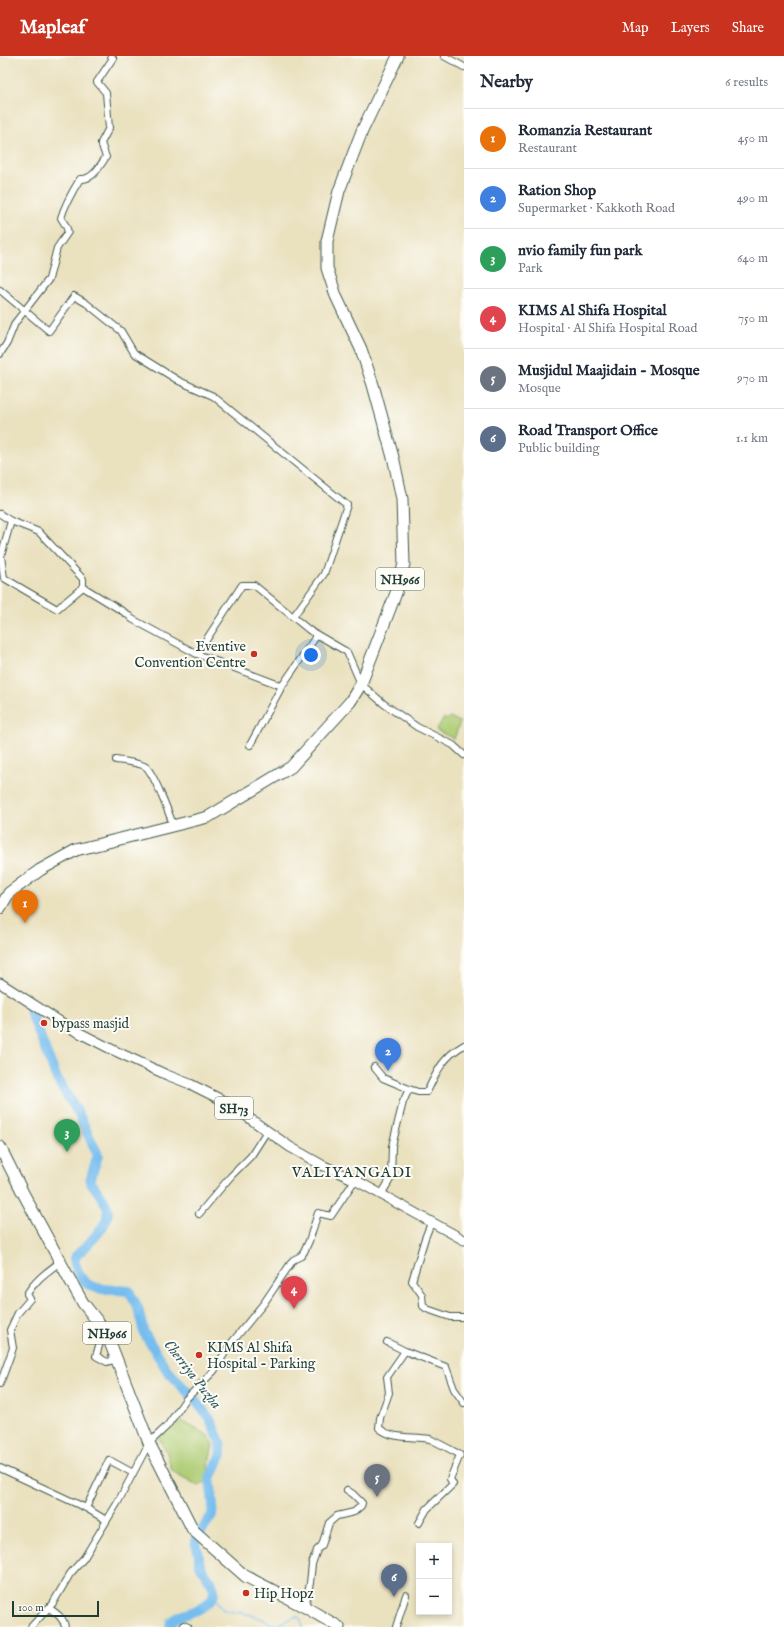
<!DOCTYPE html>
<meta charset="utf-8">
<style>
:root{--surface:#fff;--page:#f2f2f3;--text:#1f2937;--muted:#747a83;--line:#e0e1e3;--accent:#c8321e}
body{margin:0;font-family:"IM FELL English",serif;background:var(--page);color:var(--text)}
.controls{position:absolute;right:12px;bottom:12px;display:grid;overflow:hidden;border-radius:0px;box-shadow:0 2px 6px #0003}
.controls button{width:36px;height:36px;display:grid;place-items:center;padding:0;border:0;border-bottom:1px solid var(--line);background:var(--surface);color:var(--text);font:20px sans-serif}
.scale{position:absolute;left:12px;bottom:10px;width:87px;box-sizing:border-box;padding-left:4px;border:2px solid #1f3d34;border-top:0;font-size:11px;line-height:14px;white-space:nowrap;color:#1f3d34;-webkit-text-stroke:3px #fdfcf7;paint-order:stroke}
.you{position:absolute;left:311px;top:599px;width:14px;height:14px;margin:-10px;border:3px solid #fff;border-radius:50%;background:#1a73e8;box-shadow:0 0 0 6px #1a73e833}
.badge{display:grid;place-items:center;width:26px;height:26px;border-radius:50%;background:var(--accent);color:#fff;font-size:13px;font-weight:700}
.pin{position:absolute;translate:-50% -33px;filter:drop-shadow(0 1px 2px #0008)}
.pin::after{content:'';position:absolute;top:21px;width:14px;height:12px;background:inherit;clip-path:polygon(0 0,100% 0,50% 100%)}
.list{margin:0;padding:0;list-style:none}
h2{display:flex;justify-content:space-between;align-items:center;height:52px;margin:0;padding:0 16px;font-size:17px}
h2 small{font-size:13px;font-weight:400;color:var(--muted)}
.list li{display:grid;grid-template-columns:26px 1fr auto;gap:12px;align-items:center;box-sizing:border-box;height:60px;padding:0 16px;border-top:1px solid var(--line)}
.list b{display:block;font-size:15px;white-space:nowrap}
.list p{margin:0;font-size:13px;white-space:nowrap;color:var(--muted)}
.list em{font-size:13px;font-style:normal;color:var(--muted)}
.map{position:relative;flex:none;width:464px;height:1571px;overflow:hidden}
header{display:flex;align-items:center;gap:24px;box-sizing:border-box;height:56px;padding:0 20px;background:var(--accent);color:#fff}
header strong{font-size:19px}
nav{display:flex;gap:22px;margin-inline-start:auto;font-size:14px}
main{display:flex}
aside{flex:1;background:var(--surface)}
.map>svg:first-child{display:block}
.green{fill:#aecc73;stroke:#668454}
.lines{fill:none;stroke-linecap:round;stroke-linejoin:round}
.stream{stroke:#76bdee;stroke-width:1.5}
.river{stroke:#76bdee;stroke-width:10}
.street-casing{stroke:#3d5649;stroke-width:8}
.primary-casing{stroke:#3d5649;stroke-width:11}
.highway-casing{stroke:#3d5649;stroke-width:13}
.street{stroke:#fff;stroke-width:6}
.primary{stroke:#fff;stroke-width:9}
.highway{stroke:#fff;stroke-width:11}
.poi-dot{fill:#c8321e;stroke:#fdfcf7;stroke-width:1.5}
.labels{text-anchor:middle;stroke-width:4;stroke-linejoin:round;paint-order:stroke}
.shield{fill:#fdfcf7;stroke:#62766e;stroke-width:1}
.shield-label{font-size:13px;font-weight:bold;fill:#1f3d34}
.poi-label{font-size:14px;fill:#1f3d34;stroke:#fdfcf7;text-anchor:start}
.neighbourhood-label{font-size:15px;letter-spacing:1px;fill:#1f3d34;stroke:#fdfcf7}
.water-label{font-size:15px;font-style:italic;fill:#355d62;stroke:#fdfcf7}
</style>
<header>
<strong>Mapleaf</strong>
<nav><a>Map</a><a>Layers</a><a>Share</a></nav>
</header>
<main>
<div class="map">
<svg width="464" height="1571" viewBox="0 0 464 1571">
<rect width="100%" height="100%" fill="#fdfcf7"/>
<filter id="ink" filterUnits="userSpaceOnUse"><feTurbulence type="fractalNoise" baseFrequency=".025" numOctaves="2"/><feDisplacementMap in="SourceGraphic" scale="8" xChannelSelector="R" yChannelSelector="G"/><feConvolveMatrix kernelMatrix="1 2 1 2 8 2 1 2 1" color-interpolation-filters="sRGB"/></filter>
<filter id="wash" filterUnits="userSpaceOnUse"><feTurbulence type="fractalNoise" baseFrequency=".012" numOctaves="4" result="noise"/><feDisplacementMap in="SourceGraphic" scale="16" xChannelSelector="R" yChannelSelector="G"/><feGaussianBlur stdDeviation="0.9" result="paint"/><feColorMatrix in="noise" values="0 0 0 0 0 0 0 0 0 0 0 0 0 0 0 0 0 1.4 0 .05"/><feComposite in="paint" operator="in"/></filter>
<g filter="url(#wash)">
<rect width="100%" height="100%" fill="#eae1bf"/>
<!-- green -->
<g class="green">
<path d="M450 661 460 666 454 683 436 674 444 662 447 664Z"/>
<path d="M178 1363 209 1380 213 1389 208 1410 210 1423 199 1430 172 1415 167 1397 159 1383 165 1372Z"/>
</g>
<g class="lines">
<!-- stream -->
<path class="stream" d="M214 1539 223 1554 252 1559 276 1569 297 1560 301 1564 303 1571"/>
<!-- river -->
<path class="river" d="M30 955 57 1023 77 1055 98 1099 90 1125C96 1134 104 1142 107 1151 113 1169 84 1191 74 1202 80 1238 101 1232 129 1235L138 1252 144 1277 167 1314 195 1344 210 1363 220 1386 221 1400 210 1422 213 1448 212 1459 195 1485C196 1490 198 1494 199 1499 199 1500 199 1505 199 1506 204 1523 229 1535 201 1552 191 1558 179 1558 171 1566L170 1571"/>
</g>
</g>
<g filter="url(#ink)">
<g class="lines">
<defs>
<g id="street">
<path d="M444 0 464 11"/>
<path d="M0 234 49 275 74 240 86 247 121 275 134 297 179 325 213 340 347 449 324 518 293 561"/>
<path d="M0 298 7 287 15 267 49 223 57 192 68 176 66 170 61 162C65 148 72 136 80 123 93 124 99 111 106 101L101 87 109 72 106 37 97 26 113 2 111 0"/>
<path d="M0 458 11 465 1 500 4 522 57 553 83 531 127 558 132 563 197 598 242 529H254L309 574 347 596 361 628 384 648 417 671 453 689 464 699"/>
<path d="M11 465 39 476 83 523V531"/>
<path d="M197 598 282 630"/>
<path d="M250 689 282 630 317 579"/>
<path d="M116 704C123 705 141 707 146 711 154 718 169 757 173 769"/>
<path d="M374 1011 383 1022 409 1033"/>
<path d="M381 1139 391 1122 392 1090 403 1046 409 1033 418 1036H427C437 1015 443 1001 464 989"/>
<path d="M199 1158 231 1120 251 1100 267 1075"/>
<path d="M431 1167 425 1182 412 1225 422 1239 423 1250 427 1253 450 1261H464"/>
<path d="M104 1273 96 1300 107 1306 117 1303"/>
<path d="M387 1286 405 1295"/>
<path d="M0 1328 13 1292 10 1274 18 1257 30 1243 27 1238C35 1224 47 1216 60 1206"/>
<path d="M0 1412 86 1452 106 1464"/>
<path d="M86 1452 109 1404 133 1417"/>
<path d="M419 1467 427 1453 453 1428 450 1423 460 1399C458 1397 432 1384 430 1383 412 1380 393 1384 379 1372L380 1362 389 1337 387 1321 405 1295 446 1311 454 1333 464 1347"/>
<path d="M305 1551 310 1527 312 1508 317 1494 322 1489 329 1467 337 1460 354 1456 361 1450 362 1447 353 1438 347 1434"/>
<path d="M49 1552C56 1557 64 1562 65 1571"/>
<path d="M31 1571 53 1547 70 1518 84 1502 118 1446 149 1387 167 1370 186 1343 214 1315 229 1290 264 1247 293 1204 301 1200 304 1196 309 1185 318 1157 331 1160 355 1124"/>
<path d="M183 1571 184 1569 188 1571"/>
<path d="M396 1571 406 1539"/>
</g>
<path id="primary" d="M0 927 70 972 113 994 167 1019 190 1028 228 1047 290 1091 322 1109 355 1124 464 1184"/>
<g id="highway">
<path d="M0 852 9 837 40 814 76 794 208 761 291 711 350 646 361 628 396 537 404 508 402 443 394 405 373 329 361 293 336 240 327 212V185L339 135 362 75 398 0"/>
<path d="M0 1091 22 1135 70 1224 83 1247 106 1276 149 1387 193 1474 245 1520 305 1551 339 1571"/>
</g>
</defs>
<!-- street casing -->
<use href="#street" class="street-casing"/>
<!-- primary casing -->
<use href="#primary" class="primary-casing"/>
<!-- highway casing -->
<use href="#highway" class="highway-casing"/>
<!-- street -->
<use href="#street" class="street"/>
<!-- primary -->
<use href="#primary" class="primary"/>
<!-- highway -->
<use href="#highway" class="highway"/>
</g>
</g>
<!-- markers -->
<g class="poi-dot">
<circle cx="254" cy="598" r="4"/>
<circle cx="44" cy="967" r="4"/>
<circle cx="199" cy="1299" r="4"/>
<circle cx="246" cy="1537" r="4"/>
</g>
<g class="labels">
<!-- shield labels -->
<g class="shield">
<rect x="376" y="512" width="48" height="22" rx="3"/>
<rect x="215" y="1041" width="38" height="22" rx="3"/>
<rect x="83" y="1266" width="48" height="22" rx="3"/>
</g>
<g class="shield-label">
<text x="400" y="528">NH966</text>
<text x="234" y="1057">SH73</text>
<text x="107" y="1282">NH966</text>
</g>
<!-- poi labels -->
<g class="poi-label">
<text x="246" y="595" text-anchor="end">Eventive<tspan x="246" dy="16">Convention Centre</tspan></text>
<text x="52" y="972">bypass masjid</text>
<text x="207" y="1296">KIMS Al Shifa<tspan x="207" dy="16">Hospital - Parking</tspan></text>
<text x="254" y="1542">Hip Hopz</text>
</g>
<!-- neighbourhood labels -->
<g class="neighbourhood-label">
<text x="352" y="1121">VALIYANGADI</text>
</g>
<!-- water labels -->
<g class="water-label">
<text transform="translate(193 1318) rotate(52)" y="5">Cherriya Puzha</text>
</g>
</g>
</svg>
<div class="controls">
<button>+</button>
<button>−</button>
</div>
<div class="scale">100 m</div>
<div class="you"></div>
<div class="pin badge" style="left:25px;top:867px;background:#e8710a">1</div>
<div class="pin badge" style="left:388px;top:1015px;background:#3f7fe0">2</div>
<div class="pin badge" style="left:67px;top:1096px;background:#2e9e5b">3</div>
<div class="pin badge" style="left:294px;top:1253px;background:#e0444e">4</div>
<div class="pin badge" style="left:377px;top:1441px;background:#6b7280">5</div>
<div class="pin badge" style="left:394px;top:1541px;background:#5c6f8a">6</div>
</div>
<aside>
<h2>Nearby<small>6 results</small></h2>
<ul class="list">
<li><span class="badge" style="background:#e8710a">1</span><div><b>Romanzia Restaurant</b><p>Restaurant</p></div><em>450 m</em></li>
<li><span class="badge" style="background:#3f7fe0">2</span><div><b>Ration Shop</b><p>Supermarket · Kakkoth Road</p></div><em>490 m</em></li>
<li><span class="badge" style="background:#2e9e5b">3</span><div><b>nvio family fun park</b><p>Park</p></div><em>640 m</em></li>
<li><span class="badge" style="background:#e0444e">4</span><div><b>KIMS Al Shifa Hospital</b><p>Hospital · Al Shifa Hospital Road</p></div><em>750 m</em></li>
<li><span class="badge" style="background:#6b7280">5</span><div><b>Musjidul Maajidain - Mosque</b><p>Mosque</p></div><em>970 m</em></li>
<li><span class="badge" style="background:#5c6f8a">6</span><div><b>Road Transport Office</b><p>Public building</p></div><em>1.1 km</em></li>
</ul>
</aside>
</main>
